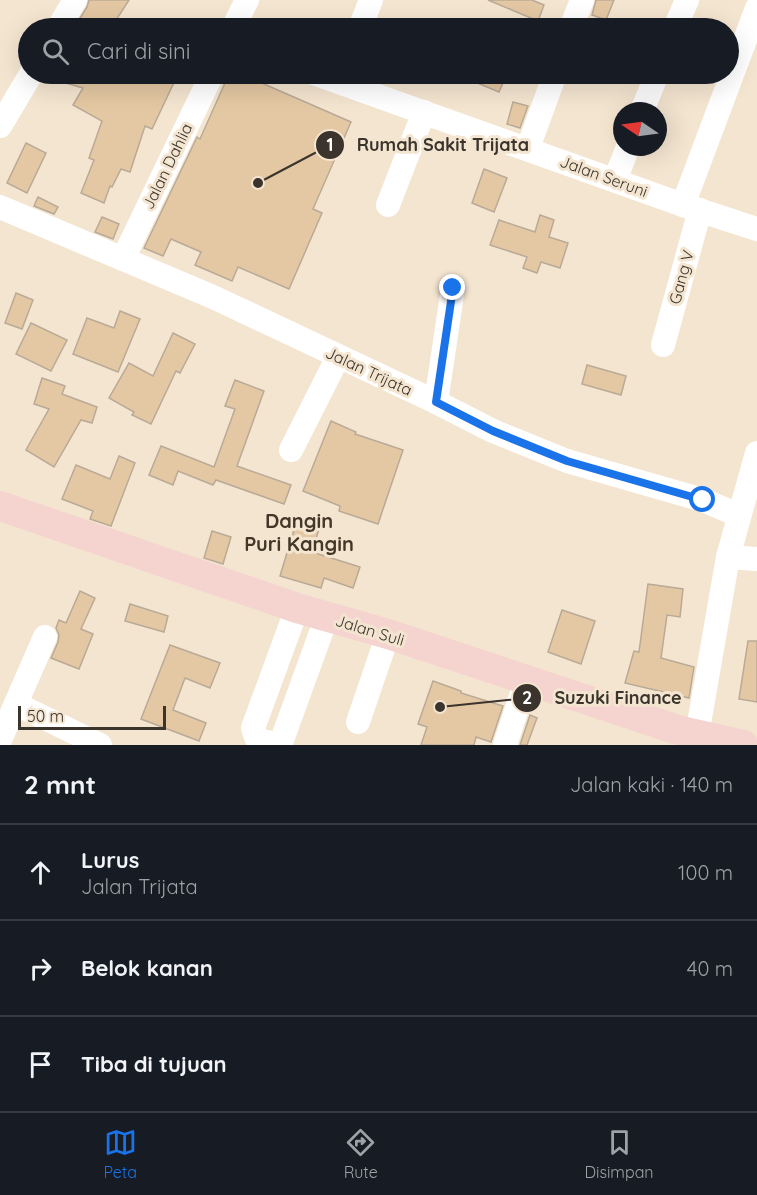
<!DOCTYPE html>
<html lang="id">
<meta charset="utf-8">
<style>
:root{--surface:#171b24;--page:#20242c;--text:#f1f3f6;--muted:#9ea1a6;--line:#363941;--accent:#1a73e8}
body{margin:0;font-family:Quicksand,sans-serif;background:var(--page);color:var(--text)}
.compass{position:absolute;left:613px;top:102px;width:54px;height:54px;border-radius:50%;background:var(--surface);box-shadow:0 6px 24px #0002;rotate:283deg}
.scale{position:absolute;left:18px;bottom:15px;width:148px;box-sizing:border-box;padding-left:6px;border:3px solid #3a342d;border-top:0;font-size:16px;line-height:21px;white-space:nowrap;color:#3a342d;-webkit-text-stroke:4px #f4e5d0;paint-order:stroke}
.stop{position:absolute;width:18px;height:18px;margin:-14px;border:4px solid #1a73e8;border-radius:50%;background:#fff}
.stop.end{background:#1a73e8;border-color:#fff;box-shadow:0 2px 6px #0008}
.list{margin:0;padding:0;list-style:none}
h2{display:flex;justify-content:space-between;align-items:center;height:78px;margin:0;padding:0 24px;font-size:26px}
h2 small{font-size:20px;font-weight:400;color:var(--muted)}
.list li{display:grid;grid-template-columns:39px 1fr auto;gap:18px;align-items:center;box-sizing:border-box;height:96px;padding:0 24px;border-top:2px solid var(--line)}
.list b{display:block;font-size:22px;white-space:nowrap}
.list p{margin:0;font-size:20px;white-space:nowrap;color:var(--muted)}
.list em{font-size:20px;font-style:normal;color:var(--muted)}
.icon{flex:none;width:33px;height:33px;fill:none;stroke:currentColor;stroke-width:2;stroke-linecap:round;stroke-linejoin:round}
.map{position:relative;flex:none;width:757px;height:745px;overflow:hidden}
.search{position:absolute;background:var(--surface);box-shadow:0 6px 24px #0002;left:18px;right:18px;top:18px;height:66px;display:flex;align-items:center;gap:15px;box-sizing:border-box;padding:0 21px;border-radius:33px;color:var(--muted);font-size:22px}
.sheet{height:366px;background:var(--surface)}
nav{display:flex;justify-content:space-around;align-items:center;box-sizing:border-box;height:84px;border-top:2px solid var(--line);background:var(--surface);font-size:16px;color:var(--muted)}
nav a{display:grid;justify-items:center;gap:3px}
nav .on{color:var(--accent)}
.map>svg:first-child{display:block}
.building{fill:#e4c8a3;stroke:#b9aa97;stroke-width:1.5}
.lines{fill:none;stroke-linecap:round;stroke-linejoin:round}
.minor{stroke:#fff;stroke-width:24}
.major{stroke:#f5d4d0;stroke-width:30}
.route{stroke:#1a73e8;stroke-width:8}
.labels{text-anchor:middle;stroke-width:6;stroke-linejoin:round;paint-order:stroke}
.street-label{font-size:16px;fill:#3a342d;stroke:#f4e5d0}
.quarter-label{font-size:20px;font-weight:bold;fill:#433727;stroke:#f4e5d0}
.leader{fill:none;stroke:#3a342d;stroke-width:2}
.callout-dot{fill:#3a342d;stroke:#f4e5d0;stroke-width:2}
.mark-label{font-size:18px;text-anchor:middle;font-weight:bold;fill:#fff}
.callout-label{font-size:18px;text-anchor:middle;font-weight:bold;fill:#3a342d;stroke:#f4e5d0;stroke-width:6;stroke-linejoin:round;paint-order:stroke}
</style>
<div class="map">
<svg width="757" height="745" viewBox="0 0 757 745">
<rect width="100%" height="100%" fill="#f4e5d0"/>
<!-- building -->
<g class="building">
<path d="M89 0H129L111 28H74L87 7Z"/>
<path d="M488 0H532L544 5 538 21Z"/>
<path d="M596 0H614L606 20 592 15Z"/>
<path d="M48 74H178L152 129 145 126 130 172 121 169 112 187 110 186 104 203 81 193 94 160 89 158 102 121 73 105 83 88 48 78Z"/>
<path d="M229 74H241L351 122 313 209 322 213 289 289 238 267 232 281 195 265 201 252 171 239 163 256 144 248 197 137 200 139Z"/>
<path d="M456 74H507L499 92Z"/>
<path d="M513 102 528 106 520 128 507 124Z"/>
<path d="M26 143 46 153 27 193 7 183Z"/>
<path d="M484 169 507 178 494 212 472 203Z"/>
<path d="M38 197 58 207 54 214 34 206Z"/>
<path d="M540 215 554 220 549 237 568 243 560 268 541 262 537 273 523 268 527 257 490 245 499 220 535 232Z"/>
<path d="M102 217 119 224 113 239 95 232Z"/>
<path d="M16 293 33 300 22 329 5 323Z"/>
<path d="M120 311 140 319 118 372 73 354 87 318 114 328Z"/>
<path d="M31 323 67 340 51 371 16 354Z"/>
<path d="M173 333 195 344 180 373 176 371 151 424 132 415 134 412 109 398 129 363 153 376Z"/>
<path d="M587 365 626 376 621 395 582 384Z"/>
<path d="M42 378 65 386 62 394 97 407 92 423 81 420 54 467 26 450 49 409 34 404Z"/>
<path d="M235 380 264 391 237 466 291 485 284 504 216 480 213 485 178 471 173 485 149 475 161 446 214 467 235 409 225 406Z"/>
<path d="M331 421 356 432 355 434 403 450 378 524 339 511 340 506 303 491Z"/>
<path d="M119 456 135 463 111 526 90 519 93 511 62 499 76 465 110 479Z"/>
<path d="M296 523 319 529 312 552 360 567 353 588 324 578 321 588 280 576Z"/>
<path d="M212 531 231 537 223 564 204 558Z"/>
<path d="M648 584 683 589 680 617 667 615 661 658 694 667 689 698 625 683 634 651 639 652Z"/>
<path d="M80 591 95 598 81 629 93 634 79 669 51 658 58 642 59 635 56 628 59 620 66 623Z"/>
<path d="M130 604 168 616 164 632 125 621Z"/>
<path d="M562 610 595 621 581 664 548 652Z"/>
<path d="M748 641H757V702L739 699Z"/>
<path d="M170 645 220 663 210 688 185 678 173 710 206 723 199 741 141 719Z"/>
<path d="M433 681 461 691V693L503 706 491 742 476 737 474 745H421L427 727 418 724Z"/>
<path d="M530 715 537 718 527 745H520Z"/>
</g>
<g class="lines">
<!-- minor -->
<g class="minor">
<path d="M58 28 75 0"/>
<path d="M233 28 247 0"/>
<path d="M360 28 371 0"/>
<path d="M571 28 582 0"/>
<path d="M675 28 687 0"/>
<path d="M316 74 683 205 757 229"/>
<path d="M642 111 657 74"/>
<path d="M0 126 31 74"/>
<path d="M528 148 555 74"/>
<path d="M615 180 628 147"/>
<path d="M388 205 424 112"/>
<path d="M683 205 757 8"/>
<path d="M0 207 213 297 436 402 493 431 567 461 703 500 738 515"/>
<path d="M123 259 212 74"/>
<path d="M663 345 700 210"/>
<path d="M436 402 453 288"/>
<path d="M291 450 338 357"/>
<path d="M728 557 757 559"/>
<path d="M297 608 253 728 256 737C264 743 273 745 282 740L327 616"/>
<path d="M16 704 100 745"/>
<path d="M358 722 388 634"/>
<path d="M697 735 728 557 757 453"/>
<path d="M0 740 45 637"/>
<path d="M505 745 526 681"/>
</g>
<!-- major -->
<path class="major" d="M0 506 297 608 388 634 681 731 743 745"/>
</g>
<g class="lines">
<!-- route -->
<path class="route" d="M453 288 436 402 493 431 567 461 703 500"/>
</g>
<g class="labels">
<!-- street labels -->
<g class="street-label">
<text transform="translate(167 166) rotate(-64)" y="6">Jalan Dahlia</text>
<text transform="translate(604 176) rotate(20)" y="6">Jalan Seruni</text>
<text transform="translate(681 277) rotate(-75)" y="6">Gang V</text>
<text transform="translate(369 371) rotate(25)" y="6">Jalan Trijata</text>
<text transform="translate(370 630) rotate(17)" y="6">Jalan Suli</text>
</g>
<!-- quarter labels -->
<g class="quarter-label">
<text x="299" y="528">Dangin<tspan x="299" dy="23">Puri Kangin</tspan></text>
</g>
</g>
<!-- callouts -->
<path class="leader" d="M258 183L330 145M440 707L527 698"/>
<g class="callout-dot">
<circle cx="258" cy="183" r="6"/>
<circle cx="440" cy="707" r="6"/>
<circle cx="330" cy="145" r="15"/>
<circle cx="527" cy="698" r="15"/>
</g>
<g class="mark-label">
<text x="330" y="151">1</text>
<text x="527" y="704">2</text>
</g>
<g class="callout-label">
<text x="443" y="151">Rumah Sakit Trijata</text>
<text x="618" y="704">Suzuki Finance</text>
</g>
</svg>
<svg class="compass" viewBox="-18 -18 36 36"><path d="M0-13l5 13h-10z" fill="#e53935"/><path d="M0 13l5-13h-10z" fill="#9ea1a6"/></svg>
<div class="scale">50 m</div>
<div class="stop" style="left:703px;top:500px"></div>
<div class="stop end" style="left:453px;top:288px"></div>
<div class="search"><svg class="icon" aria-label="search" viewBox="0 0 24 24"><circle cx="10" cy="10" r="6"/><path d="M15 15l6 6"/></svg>Cari di sini</div>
</div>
<section class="sheet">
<h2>2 mnt<small>Jalan kaki · 140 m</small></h2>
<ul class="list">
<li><svg class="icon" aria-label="ahead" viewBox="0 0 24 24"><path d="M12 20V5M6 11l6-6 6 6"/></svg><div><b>Lurus</b><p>Jalan Trijata</p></div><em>100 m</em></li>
<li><svg class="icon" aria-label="right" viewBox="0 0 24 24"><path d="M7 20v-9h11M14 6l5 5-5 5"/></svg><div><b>Belok kanan</b></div><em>40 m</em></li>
<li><svg class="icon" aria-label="arrive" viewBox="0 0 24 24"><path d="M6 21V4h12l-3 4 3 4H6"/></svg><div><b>Tiba di tujuan</b></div></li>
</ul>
</section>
<nav>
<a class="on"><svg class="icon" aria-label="map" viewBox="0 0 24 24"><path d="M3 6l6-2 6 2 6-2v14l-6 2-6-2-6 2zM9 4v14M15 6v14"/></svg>Peta</a>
<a><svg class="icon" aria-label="directions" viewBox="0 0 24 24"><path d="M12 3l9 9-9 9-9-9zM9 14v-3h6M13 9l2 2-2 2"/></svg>Rute</a>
<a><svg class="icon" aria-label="saved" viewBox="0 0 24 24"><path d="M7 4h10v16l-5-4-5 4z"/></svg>Disimpan</a>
</nav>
